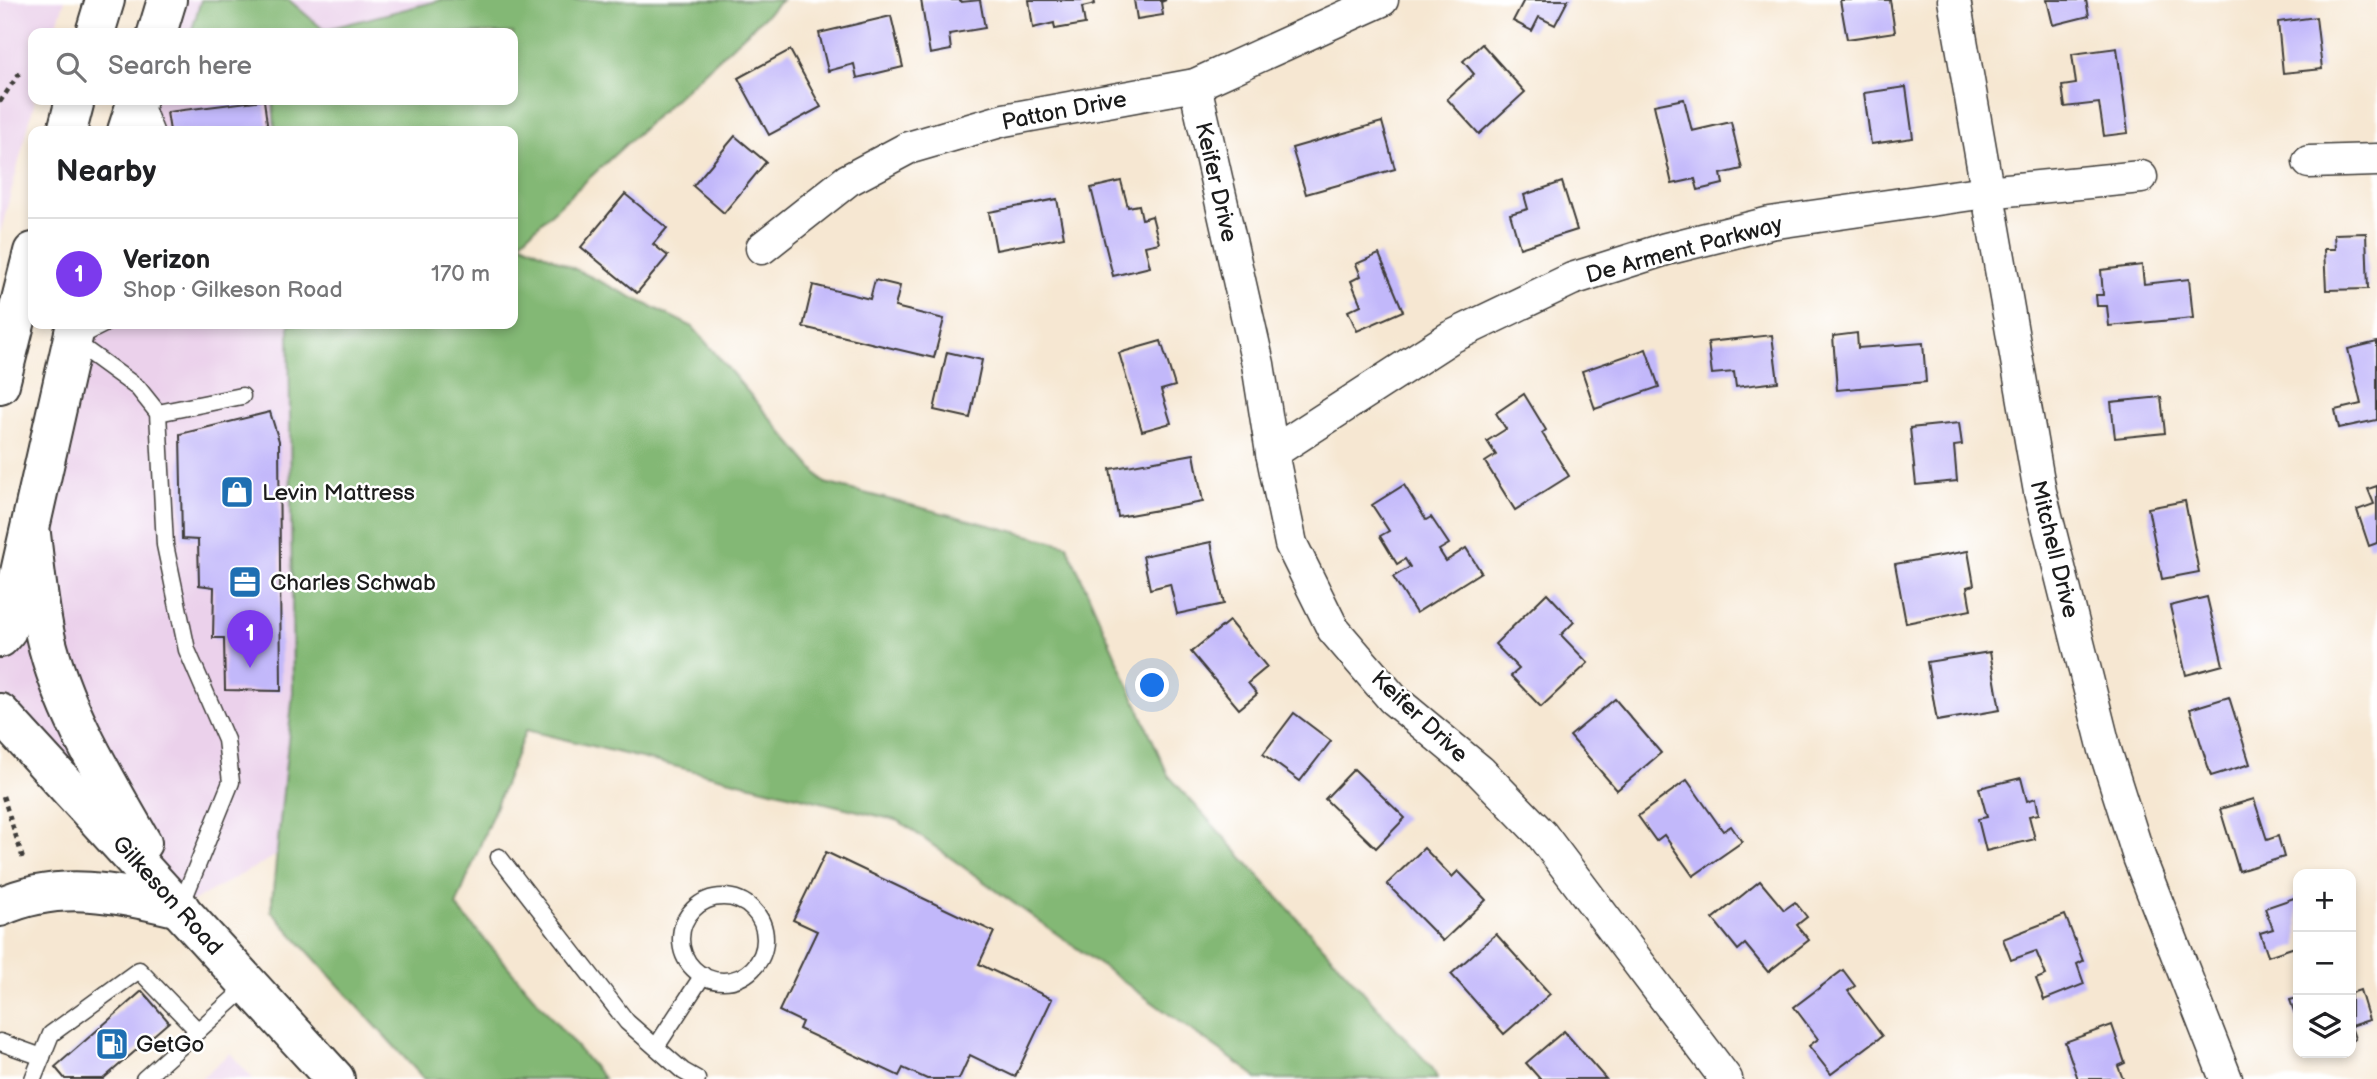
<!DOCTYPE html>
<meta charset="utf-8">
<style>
:root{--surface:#fff;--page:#f2f2f2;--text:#202124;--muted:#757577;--line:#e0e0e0;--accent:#7c3aed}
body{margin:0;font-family:"Balsamiq Sans",sans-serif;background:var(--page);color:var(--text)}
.controls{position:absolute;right:21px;bottom:21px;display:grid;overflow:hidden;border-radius:14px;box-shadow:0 4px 10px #0003}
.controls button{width:63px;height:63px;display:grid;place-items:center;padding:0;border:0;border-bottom:2px solid var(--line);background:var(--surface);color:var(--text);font:35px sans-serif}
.you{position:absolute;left:1153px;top:686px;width:24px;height:24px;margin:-18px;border:5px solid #fff;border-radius:50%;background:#1a73e8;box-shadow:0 0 0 10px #1a73e833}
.badge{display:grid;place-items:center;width:46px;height:46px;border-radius:50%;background:var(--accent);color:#fff;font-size:23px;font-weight:700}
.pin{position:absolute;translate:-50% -58px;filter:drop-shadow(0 2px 4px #0008)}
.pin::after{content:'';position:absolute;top:37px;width:24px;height:21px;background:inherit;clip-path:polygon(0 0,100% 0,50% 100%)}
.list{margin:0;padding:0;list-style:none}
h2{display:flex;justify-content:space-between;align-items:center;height:91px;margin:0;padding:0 28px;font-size:30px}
h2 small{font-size:23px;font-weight:400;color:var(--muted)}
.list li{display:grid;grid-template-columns:46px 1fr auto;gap:21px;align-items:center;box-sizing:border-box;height:112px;padding:0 28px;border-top:2px solid var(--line)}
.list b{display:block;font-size:26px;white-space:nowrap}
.list p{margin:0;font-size:23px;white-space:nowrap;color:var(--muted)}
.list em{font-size:23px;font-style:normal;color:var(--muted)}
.icon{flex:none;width:38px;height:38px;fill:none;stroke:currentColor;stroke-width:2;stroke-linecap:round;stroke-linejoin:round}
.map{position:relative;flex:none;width:2377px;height:1079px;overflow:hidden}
.search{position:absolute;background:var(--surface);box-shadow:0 4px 10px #0003;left:28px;top:28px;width:490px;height:77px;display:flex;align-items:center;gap:18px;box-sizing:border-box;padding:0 24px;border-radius:14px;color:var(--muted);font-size:26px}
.panel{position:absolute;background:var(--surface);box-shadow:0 4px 10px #0003;left:28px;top:126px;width:490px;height:203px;border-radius:14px}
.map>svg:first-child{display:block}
.built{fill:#ebd1eb}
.forest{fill:#83b874;stroke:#506a48;stroke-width:2}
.building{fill:#c2b8fa}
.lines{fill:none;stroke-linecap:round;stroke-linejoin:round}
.service-casing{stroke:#3d3a37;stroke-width:19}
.minor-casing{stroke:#3d3a37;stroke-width:35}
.tertiary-casing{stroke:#3d3a37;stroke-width:42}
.primary-casing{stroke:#3d3a37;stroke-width:42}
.path{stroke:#3d3a37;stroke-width:4.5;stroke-dasharray:5 5;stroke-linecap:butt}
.service{stroke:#fff;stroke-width:16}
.minor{stroke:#fff;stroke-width:32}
.tertiary{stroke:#fff;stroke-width:38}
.primary{stroke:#fff;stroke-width:38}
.labels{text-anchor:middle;stroke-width:5;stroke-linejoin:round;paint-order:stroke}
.street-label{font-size:23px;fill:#1c1c1c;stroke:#fff}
.poi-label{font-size:23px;fill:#1c1c1c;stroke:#fff;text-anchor:start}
</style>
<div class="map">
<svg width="2377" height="1079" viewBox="0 0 2377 1079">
<rect width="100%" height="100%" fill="#fff"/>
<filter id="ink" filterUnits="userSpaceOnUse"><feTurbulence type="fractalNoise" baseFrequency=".0143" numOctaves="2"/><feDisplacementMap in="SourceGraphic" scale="14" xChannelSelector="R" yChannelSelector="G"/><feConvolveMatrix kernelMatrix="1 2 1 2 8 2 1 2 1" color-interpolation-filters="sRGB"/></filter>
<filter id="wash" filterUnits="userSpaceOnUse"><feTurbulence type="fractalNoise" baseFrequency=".00686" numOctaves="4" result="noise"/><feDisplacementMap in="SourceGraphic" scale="28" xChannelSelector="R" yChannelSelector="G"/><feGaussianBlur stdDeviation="1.57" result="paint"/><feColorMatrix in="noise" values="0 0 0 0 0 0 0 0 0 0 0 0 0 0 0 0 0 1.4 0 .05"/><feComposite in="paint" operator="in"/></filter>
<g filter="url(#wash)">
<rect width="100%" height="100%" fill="#f6e7d2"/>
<!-- built -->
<g class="built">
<path d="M0 0H65L54 33H33V100H35L0 234Z"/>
<path d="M167 0H475L410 33H157Z"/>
<path d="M137 100H327L326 131H127Z"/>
<path d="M76 324H322L310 837 180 908 0 713V638Z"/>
<path d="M230 1053 253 1079H200Z"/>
</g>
<!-- forest -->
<path class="forest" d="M201 0H289L324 30 441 0H782L520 242 693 327 825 483 1067 545 1168 775 1433 1069 1437 1079H1256L1254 1075 899 821 526 730 456 906 604 1079H424L271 911 293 692 289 324H513V131H275L273 100H513V33H191Z"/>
<g id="blocks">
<!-- building -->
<g class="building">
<path d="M921 0H960L961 2 980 0 985 28 949 34 951 50 930 54Z"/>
<path d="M1029 0H1094L1095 4 1082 7 1085 24 1055 29 1054 23 1033 28Z"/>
<path d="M1134 0H1166L1161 2 1163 15 1137 19Z"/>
<path d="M1524 0H1568L1555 25 1539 17 1532 31 1513 21Z"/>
<path d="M1840 0H1890L1895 32 1847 39Z"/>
<path d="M2047 0H2086L2089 16 2053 25Z"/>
<path d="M891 16 903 67 857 78 854 64 828 71 819 33Z"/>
<path d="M2316 17 2322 69 2283 73 2278 22Z"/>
<path d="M1482 44 1525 92 1479 134 1447 99 1474 74 1463 61Z"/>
<path d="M2117 48 2128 133 2104 136 2099 103 2065 107 2062 86 2076 84 2072 54Z"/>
<path d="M790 50 821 107 769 135 738 78Z"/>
<path d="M1906 87 1913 138 1871 144 1864 93Z"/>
<path d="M1684 99 1692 131 1731 122 1742 169 1721 174 1723 184 1698 190 1695 179 1672 184 1654 105Z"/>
<path d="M264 100 268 131H170L167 112Z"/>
<path d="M1382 122 1395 169 1306 194 1292 148Z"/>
<path d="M735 136 766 162 724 213 693 186Z"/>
<path d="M1121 181 1128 207 1139 205 1142 219 1152 216 1159 243 1145 246 1150 267 1113 276 1091 188Z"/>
<path d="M1562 182 1577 230 1520 248 1510 214 1528 209 1524 195Z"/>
<path d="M625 194 667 228 653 244 668 256 637 293 581 247Z"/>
<path d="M1057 199 1064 237 996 250 989 212Z"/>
<path d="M2366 233 2368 289 2326 290 2324 249H2335L2334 234Z"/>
<path d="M1379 254 1403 311 1357 331 1348 311 1361 305 1351 281 1361 276 1356 264Z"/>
<path d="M2142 265 2144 284 2189 279 2193 318 2109 326 2107 306H2097L2096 295H2103L2101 270Z"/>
<path d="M875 280 900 286 895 307 944 319 934 358 803 327 813 285 870 299Z"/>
<path d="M1857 333 1858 348 1923 343 1926 382 1837 390 1833 336Z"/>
<path d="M1772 335 1778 382 1736 387 1734 372 1712 374 1708 342Z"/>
<path d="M1161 341 1175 386 1161 390 1171 423 1142 431 1119 353Z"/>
<path d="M2377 342V420L2339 428 2335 410 2361 404 2348 349Z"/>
<path d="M1646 349 1659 387 1595 409 1582 371Z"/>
<path d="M947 352 982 360 970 418 934 410Z"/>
<path d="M1524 394 1546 430 1542 433 1569 476 1515 510 1485 462 1496 455 1487 441 1506 429 1496 413Z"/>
<path d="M2161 397 2165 433 2115 438 2111 402Z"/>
<path d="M270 412 279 441 281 691 225 690 224 638H213L214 587 199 585 198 540 182 539 180 434Z"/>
<path d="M1959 423 1962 445 1954 446 1957 481 1916 485 1910 428Z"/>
<path d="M1194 454 1203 502 1118 517 1110 469Z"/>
<path d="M1404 485 1426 520 1431 517 1449 544 1439 550 1446 561 1466 548 1481 572 1416 613 1393 577 1410 567 1405 559 1397 564 1380 536 1389 531 1372 505Z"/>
<path d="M2377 486V543L2369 546 2357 510 2374 504 2368 489Z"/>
<path d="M2185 501 2199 572 2162 579 2148 508Z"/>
<path d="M1211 542 1224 604 1177 614 1170 584 1150 589 1143 556Z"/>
<path d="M1968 551 1974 585 1967 587 1971 610 1906 623 1895 564Z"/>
<path d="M1547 593 1574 622 1561 635 1588 663 1541 707 1511 676 1519 669 1495 644Z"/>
<path d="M2207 597 2223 665 2186 675 2170 606Z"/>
<path d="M1229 621 1267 667 1248 683 1257 694 1239 709 1191 652Z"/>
<path d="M1990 652 2000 710 1937 721 1927 662Z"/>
<path d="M2229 697 2250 764 2211 776 2190 709Z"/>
<path d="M1615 699 1661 753 1617 790 1570 736Z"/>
<path d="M1294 713 1331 741 1300 781 1263 754Z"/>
<path d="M1354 769 1405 818 1376 848 1325 799Z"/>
<path d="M2021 778 2027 801 2036 798 2039 814 2029 816 2035 839 1986 851 1978 819 1987 817 1979 788Z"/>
<path d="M1687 780 1723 831 1731 826 1742 842 1693 876 1664 835 1656 841 1638 816Z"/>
<path d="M2254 799 2267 840 2278 836 2284 857 2239 871 2220 809Z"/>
<path d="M1424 848 1452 877 1458 871 1486 900 1443 941 1387 884Z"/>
<path d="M826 852 994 932 979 964 1052 999 1015 1077 970 1055 959 1079H927L903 1068 899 1076 799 1029 802 1022 779 1011 817 931 793 920Z"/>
<path d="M1760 881 1784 910 1795 902 1807 917 1797 925 1809 940 1768 972 1745 944 1738 950 1713 919Z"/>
<path d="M2297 897 2298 946 2268 956 2260 933 2273 929 2265 908Z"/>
<path d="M2065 915 2083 961 2077 964 2084 984 2044 1000 2036 979 2046 975 2036 951 2011 960 2003 939Z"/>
<path d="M1496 934 1550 994 1504 1034 1451 974Z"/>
<path d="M1843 970 1855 986 1848 991 1882 1036 1831 1074 1809 1046 1818 1039 1794 1007Z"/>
<path d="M2360 990 2369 1020 2351 1026 2355 1039 2351 1041V993Z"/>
<path d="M142 991 169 1022 103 1079H65L55 1067Z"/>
<path d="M2298 998V1023L2290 1000Z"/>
<path d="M2112 1025 2125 1063 2118 1066 2123 1079H2078L2065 1042Z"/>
<path d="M1564 1031 1606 1079H1540L1526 1063Z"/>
</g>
</g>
</g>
<g filter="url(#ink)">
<use href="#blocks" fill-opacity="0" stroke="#3d3a37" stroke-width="2"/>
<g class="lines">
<defs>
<g id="service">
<path d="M143 101 155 131"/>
<path d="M104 324 72 340 138 388 158 413 165 545 187 650 226 740 231 782 180 908"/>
<path d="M158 413 242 396"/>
<path d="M499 857 627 1022 683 1071 697 1079"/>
<circle cx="723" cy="939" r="42"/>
<path d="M0 1042 42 1057"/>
<path d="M656 1047 703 975"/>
<path d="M33 1079 51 1034 139 970 198 1031"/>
<path d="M144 1079 249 985"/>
</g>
<g id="minor">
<path d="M1954 0 2040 492 2105 750 2139 857 2226 1079"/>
<path d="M1195 85 1258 364 1272 453 1291 544 1333 629 1393 699 1480 771 1542 835 1726 1079"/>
<path d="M2309 162 2377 160"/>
<path d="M762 248 848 180 908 148 1004 120 1195 85 1382 0"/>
<path d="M1272 453 1451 337 1572 279 1666 249 1770 223 1986 192 2141 177"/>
</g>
<g id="tertiary">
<path d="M31 534C35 568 38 601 45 635 62 709 104 777 142 843"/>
<path d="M0 713 335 1079"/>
<path d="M0 907C59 880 119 893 180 908"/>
</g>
<g id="primary">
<path d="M95 33 105 0"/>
<path d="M157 33 167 0"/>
<path d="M67 131 75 100"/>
<path d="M127 131 137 100"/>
<path d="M0 384 33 252"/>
<path d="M0 638 7 630 76 324"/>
</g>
</defs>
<!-- service casing -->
<use href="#service" class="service-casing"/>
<!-- minor casing -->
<use href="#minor" class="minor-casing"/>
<!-- tertiary casing -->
<use href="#tertiary" class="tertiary-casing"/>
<!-- primary casing -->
<use href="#primary" class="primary-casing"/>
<!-- path -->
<g class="path">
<path d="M0 102 22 69"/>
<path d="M3 796 24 862"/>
</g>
<!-- service -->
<use href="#service" class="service"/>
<!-- minor -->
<use href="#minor" class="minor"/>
<!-- tertiary -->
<use href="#tertiary" class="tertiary"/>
<!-- primary -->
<use href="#primary" class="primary"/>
</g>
</g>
<!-- icons -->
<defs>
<symbol id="shop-square" viewBox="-11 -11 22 22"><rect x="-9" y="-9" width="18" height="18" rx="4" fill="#1f6fb2" stroke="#fff"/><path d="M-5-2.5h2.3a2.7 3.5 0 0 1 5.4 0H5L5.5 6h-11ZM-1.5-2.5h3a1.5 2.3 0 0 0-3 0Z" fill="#fff"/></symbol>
<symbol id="office-square" viewBox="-11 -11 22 22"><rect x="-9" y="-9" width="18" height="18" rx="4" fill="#1f6fb2" stroke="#fff"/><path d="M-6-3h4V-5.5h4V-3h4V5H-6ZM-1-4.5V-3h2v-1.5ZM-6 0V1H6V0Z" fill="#fff"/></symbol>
<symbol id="fuel-square" viewBox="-11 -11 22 22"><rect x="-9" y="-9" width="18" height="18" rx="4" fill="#1f6fb2" stroke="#fff"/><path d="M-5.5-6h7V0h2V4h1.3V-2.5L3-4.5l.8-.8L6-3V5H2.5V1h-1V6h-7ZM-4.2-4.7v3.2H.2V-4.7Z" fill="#fff"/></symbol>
</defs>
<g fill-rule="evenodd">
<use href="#shop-square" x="218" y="473" width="38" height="38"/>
<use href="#office-square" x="226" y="563" width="38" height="38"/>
<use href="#fuel-square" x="93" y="1025" width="38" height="38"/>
</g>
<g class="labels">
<!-- street labels -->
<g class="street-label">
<text transform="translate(1064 110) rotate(-11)" y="8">Patton Drive</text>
<text transform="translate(1217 182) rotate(77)" y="8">Keifer Drive</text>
<text transform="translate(1684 249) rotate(-15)" y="8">De Arment Parkway</text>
<text transform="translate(2055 549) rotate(76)" y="8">Mitchell Drive</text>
<text transform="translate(1420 716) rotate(43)" y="8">Keifer Drive</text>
<text transform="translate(168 895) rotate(48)" y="8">Gilkeson Road</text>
</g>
<!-- poi labels -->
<g class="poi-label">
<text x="262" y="500">Levin Mattress</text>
<text x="270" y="590">Charles Schwab</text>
<text x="136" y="1052">GetGo</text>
</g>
</g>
</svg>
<div class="controls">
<button>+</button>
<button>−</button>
<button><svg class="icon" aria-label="layers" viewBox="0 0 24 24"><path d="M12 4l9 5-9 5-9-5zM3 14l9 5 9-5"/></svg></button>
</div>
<div class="you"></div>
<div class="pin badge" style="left:250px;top:668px">1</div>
<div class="search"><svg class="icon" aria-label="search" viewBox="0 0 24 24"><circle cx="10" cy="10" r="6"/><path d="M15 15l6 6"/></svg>Search here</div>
<section class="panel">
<h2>Nearby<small></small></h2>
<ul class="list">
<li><span class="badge">1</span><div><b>Verizon</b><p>Shop · Gilkeson Road</p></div><em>170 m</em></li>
</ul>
</section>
</div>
